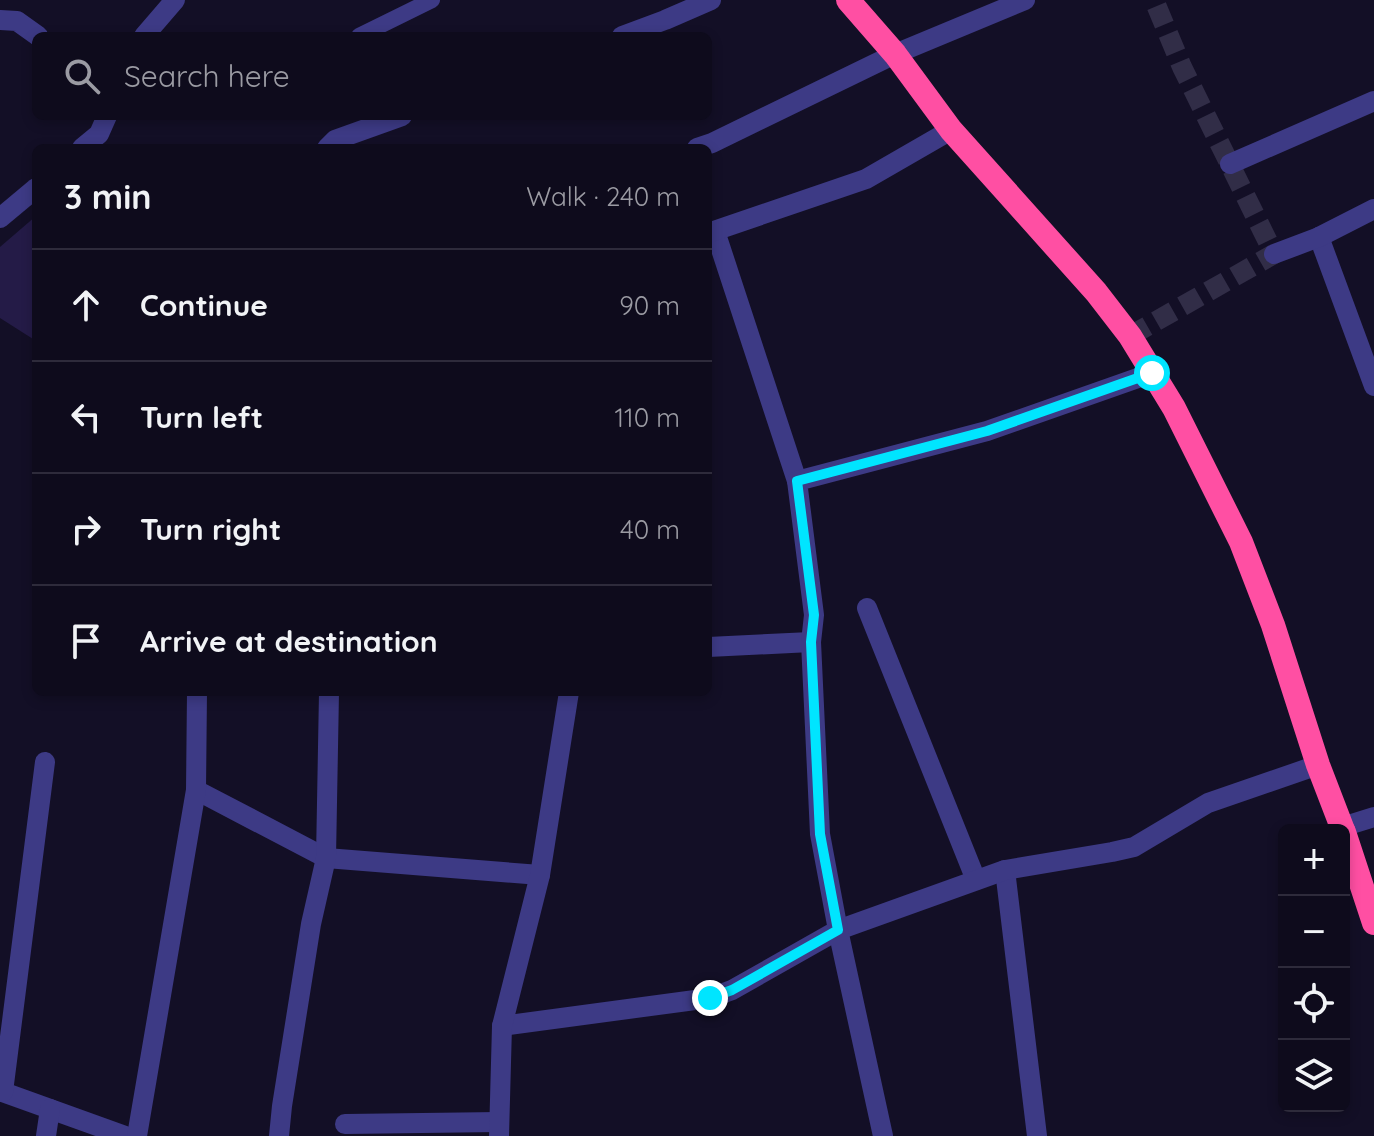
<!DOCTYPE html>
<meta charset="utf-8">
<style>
:root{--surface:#0e0b1c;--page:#1c1929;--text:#f1f3f6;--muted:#9b9ba3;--line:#2e2b3b}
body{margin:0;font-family:Quicksand,sans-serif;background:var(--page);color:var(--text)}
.controls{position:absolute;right:24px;bottom:24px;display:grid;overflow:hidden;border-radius:12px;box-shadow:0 4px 12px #0003}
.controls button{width:72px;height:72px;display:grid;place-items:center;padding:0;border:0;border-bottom:2px solid var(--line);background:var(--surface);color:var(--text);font:40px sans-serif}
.stop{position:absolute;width:24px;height:24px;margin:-18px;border:6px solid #00e5ff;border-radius:50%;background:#fff}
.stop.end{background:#00e5ff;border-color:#fff;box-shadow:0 2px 8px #0008}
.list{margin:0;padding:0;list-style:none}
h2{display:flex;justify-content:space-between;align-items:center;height:104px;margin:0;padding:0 32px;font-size:34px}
h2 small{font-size:26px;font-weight:400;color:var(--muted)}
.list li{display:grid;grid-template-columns:52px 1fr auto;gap:24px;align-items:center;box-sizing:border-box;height:112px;padding:0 32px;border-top:2px solid var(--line)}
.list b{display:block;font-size:30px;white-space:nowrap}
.list em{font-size:26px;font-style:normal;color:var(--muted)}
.icon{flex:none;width:44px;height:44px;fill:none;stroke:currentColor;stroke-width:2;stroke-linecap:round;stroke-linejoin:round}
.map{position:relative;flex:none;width:1374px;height:1136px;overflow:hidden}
.search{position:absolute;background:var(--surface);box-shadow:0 4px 12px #0003;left:32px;top:32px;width:680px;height:88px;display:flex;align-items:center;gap:20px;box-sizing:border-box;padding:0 28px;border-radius:12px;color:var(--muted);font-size:30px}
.panel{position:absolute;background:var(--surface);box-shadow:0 4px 12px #0003;left:32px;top:144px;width:680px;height:552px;border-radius:12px}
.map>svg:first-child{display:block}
.building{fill:#241b47}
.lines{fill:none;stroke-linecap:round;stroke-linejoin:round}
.street-tunnel{stroke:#312d47;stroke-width:20;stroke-dasharray:20 10;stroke-linecap:butt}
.lane{stroke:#3d3a85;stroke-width:16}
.street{stroke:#3d3a85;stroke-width:20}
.highway{stroke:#ff4fa3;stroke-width:24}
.route{stroke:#00e5ff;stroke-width:10}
</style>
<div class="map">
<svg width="1374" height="1136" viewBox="0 0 1374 1136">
<rect width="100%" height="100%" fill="#130f26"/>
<!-- building -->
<path class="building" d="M36 216V332L33 339 0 318V247Z"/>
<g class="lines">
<!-- street-tunnel -->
<path class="street-tunnel" d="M1130 336 1274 254 1182 67 1154 0"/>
<!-- lane -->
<path class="lane" d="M359 36 432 0"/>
<!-- street -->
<g class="street">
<path d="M0 20 17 21 38 36"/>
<path d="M144 36 175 0"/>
<path d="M622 36 665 20 711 0"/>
<path d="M82 148 99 134 107 116"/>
<path d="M327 148 335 140 402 116"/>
<path d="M697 148 712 143 895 54 1025 0"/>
<path d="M1230 164 1374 101"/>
<path d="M0 218 36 188"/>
<path d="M715 231 797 481"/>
<path d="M708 233 866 179 951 130"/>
<path d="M1319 237 1374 386"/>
<path d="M1274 254 1319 237 1374 209"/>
<path d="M867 608 976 880"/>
<path d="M708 647 811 642"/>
<path d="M196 790 326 858 540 875"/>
<path d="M1342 827 1374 817"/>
<path d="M1005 870 1037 1136"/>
<path d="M502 1026 710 998 732 990 838 930 1005 870 1112 852 1134 847 1208 803 1318 765"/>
<path d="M0 1091 125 1136"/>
<path d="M3 1092 45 762"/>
<path d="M345 1124 499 1122"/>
<path d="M46 1136 50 1109"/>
<path d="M137 1136 196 790 197 692"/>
<path d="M279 1136 282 1106 311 924 326 858 329 692"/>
<path d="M499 1136 502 1026 540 875 569 692"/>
<path d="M883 1136 838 930 820 834 811 642 814 615 797 481 987 431 1152 373"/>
</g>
<!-- highway -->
<g class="highway">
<path d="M848 0 895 54 951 130 1096 292 1130 336 1174 408 1241 542 1273 625 1318 765 1343 830"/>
<path d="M1344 832 1374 923"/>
</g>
</g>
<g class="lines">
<!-- route -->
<path class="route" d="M710 998 732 990 838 930 820 834 811 642 814 615 797 481 987 431 1152 373"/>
</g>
</svg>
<div class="controls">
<button>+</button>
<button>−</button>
<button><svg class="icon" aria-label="locate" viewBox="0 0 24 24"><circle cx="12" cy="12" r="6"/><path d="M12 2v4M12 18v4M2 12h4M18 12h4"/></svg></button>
<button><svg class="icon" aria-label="layers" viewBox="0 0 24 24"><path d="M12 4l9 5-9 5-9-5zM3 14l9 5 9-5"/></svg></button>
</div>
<div class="stop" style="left:1152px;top:373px"></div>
<div class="stop end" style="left:710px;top:998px"></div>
<div class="search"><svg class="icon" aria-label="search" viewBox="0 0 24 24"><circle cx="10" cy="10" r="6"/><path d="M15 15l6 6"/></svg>Search here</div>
<section class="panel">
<h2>3 min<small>Walk · 240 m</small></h2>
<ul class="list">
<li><svg class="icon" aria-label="ahead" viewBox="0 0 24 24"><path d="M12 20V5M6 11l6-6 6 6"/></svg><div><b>Continue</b></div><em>90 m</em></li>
<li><svg class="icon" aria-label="left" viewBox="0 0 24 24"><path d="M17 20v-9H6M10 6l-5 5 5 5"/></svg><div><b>Turn left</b></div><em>110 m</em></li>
<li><svg class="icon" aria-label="right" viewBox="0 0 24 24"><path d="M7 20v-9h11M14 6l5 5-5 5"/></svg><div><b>Turn right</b></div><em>40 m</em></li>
<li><svg class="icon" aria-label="arrive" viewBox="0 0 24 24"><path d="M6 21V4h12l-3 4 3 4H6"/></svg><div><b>Arrive at destination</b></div></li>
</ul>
</section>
</div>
